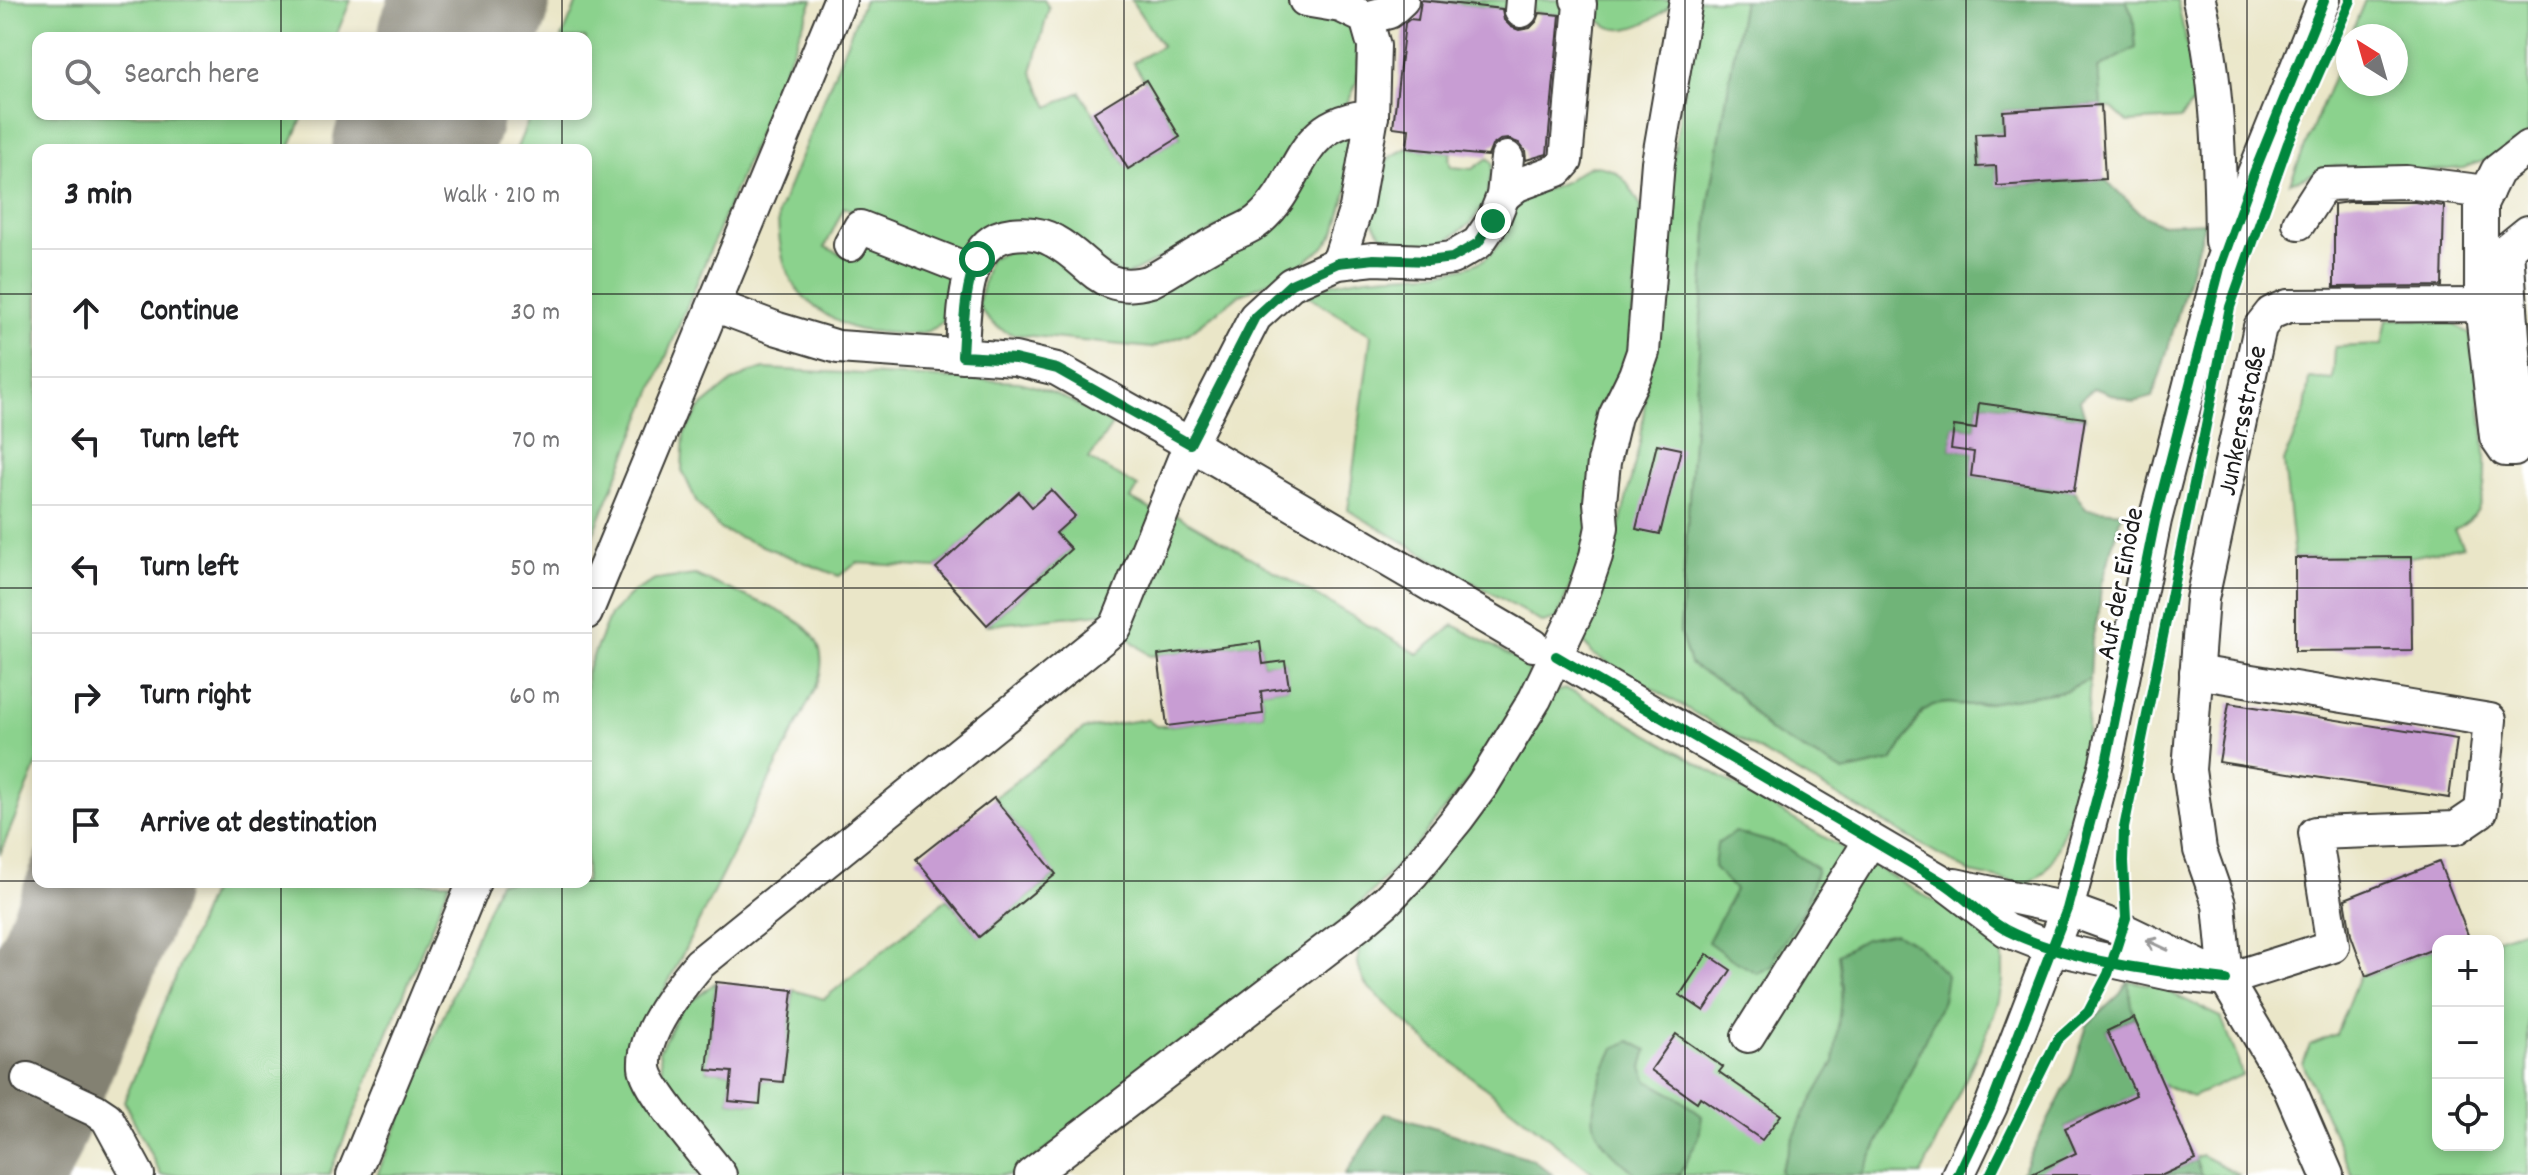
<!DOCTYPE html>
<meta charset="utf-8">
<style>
:root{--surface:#fff;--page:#f2f2f2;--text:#202124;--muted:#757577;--line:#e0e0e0}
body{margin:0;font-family:Dekko,sans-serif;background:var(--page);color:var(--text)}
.controls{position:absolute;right:24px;bottom:24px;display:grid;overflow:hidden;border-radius:16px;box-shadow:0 4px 12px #0003}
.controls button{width:72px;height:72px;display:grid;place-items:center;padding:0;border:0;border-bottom:2px solid var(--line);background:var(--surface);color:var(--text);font:40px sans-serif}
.compass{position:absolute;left:2336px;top:24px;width:72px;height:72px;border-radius:50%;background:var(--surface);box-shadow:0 4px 12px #0003;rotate:323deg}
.stop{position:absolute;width:24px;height:24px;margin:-18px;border:6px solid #0b8043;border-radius:50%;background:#fff}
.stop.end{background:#0b8043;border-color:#fff;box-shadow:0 2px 8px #0008}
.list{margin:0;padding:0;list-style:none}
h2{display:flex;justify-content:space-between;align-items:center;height:104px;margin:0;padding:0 32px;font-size:34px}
h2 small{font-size:26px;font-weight:400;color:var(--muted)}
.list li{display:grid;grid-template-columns:52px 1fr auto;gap:24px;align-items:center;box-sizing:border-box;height:128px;padding:0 32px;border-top:2px solid var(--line)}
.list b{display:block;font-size:30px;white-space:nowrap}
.list em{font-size:26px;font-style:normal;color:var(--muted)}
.icon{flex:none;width:44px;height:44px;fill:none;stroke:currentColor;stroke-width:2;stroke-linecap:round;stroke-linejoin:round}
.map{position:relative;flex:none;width:2528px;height:1175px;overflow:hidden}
.search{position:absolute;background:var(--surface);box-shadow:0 4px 12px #0003;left:32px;top:32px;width:560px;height:88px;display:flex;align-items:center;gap:20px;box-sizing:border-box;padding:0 28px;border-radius:16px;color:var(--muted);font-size:30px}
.panel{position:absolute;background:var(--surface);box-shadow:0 4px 12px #0003;left:32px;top:144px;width:560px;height:744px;border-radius:16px}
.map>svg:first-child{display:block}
.green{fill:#8bd28d;stroke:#547754;stroke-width:2}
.forest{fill:#70b478;stroke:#46684a;stroke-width:2}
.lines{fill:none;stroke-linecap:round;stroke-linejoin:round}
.taxiway{stroke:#838172;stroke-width:62}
.runway{stroke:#838172;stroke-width:156}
.building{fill:#c89dd3}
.minor-casing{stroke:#3b3a36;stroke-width:36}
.minor{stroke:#fff;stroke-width:32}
.cycleway-casing{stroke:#fff;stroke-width:15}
.cycleway{stroke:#00873e;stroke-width:10}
.oneway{stroke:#999}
.route{stroke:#0b8043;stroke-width:10}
.grid{fill:none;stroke:#1c1c1c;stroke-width:2;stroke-opacity:0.55}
.labels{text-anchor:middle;stroke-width:6;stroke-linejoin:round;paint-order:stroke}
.street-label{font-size:28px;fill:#1c1c1c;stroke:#fff}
</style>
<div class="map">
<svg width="2528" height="1175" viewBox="0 0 2528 1175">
<rect width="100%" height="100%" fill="#fff"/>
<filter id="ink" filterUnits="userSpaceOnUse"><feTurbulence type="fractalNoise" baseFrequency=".0125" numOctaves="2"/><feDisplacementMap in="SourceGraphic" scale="16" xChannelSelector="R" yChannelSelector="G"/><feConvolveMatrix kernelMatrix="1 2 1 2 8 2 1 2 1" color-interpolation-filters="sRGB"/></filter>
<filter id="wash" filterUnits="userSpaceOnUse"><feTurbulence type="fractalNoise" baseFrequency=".006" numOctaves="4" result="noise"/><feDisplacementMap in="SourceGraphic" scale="32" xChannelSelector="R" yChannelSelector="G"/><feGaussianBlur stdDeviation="1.8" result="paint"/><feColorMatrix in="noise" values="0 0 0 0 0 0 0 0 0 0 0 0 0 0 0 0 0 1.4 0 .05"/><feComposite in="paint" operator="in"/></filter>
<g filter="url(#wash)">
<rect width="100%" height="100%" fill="#eae6c8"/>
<!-- green -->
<g class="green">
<path d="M0 0H351L335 38H38V114H304L289 150H38V762L0 854Z"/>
<path d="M578 0H813L586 552V150H516L531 114H586V38H562Z"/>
<path d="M864 0H1044L1049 8 1032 72 1049 107 1080 92 1128 168 1180 137 1133 62 1162 46 1131 0H1260L1308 5 1350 25 1359 47 1357 82 1351 96 1345 106 1268 196 1206 235 1124 277 1062 236 973 249 952 254 844 207 825 247 851 259 861 240 955 275C953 288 954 307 946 317 930 340 902 334 878 332 870 331 861 331 853 328 832 321 807 304 794 285 781 264 778 237 778 213Z"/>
<path d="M1421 0H1513L1511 10Z"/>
<path d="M1533 0H1570L1565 16 1533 12Z"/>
<path d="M1591 0H1675C1653 26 1601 50 1591 0Z"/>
<path d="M1698 0H1743L1709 202 1680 633 1690 663 1736 693 1769 731 1892 761 1923 711 1933 705 1949 703 1969 706 2064 691 2090 679 2084 779 2052 861 2045 871 2027 885 1971 873 1593 654 1583 642 1582 633 1620 525 1641 438 1664 217Z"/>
<path d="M2126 0H2177L2190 59 2195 101 2180 119 2127 122 2112 108H2101L2098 68 2136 48 2133 16Z"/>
<path d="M2365 0H2528V134L2489 159 2463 168 2425 171 2334 166 2290 183 2348 42V84H2396V36H2350Z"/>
<path d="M1343 134 1363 136 1335 232 1323 248 1293 271 1239 295 1189 333 1152 348 1012 334C996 329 986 319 978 305L989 259 1027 242 1133 297Z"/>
<path d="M1407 148 1451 152 1449 159 1451 167 1473 169 1488 158 1493 163 1486 203 1471 223 1438 247 1400 248 1381 234 1370 216 1377 177 1390 157Z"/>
<path d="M1590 166C1619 165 1628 183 1641 206L1630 352 1607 398 1590 537 1557 619 1543 623 1348 510 1371 335 1301 291C1323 285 1345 280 1367 277 1398 273 1465 276 1487 257 1506 242 1507 218 1520 200L1567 181 1580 171Z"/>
<path d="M2387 319 2451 320 2470 335C2475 373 2499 486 2474 515 2469 521 2461 525 2454 530L2463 546 2411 557 2294 558 2284 462 2305 409 2309 378 2333 380 2335 347 2382 345Z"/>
<path d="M765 369 1019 382C1054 390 1081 406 1112 425L1089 459 1138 487 1131 499 1154 511 1109 620 1102 613 987 625 1070 550 1056 533 1074 516 1032 507 1020 493 936 568 857 563 839 576 721 530 697 503 682 470 684 434 700 408 730 383 751 372Z"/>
<path d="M1175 514 1418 654 1454 625 1522 662 1529 671V682L1474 772 1417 844 1348 917 1013 1175H734L665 1087 659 1051 680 1010 716 982 707 1070 732 1072 729 1101 759 1104 762 1080 783 1082 793 990 824 999 947 899 979 936 1056 875 994 798 1084 729 1147 719 1156 726H1167L1263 714 1261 691 1288 687 1285 662 1263 664 1260 642 1150 656 1123 634Z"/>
<path d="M695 575C721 587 790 611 808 630 825 647 824 667 816 687L662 995 638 1050 710 1175H377L499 882H586V673L610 615 633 592 655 580Z"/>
<path d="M1565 689 1577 693 1944 907 1977 928 2003 948V981L1998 1003 1985 1037 1921 1175H1596L1428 1043 1366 985C1357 969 1355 956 1363 940L1554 692Z"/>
<path d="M215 882H450L329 1175H161L124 1101Z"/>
<path d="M2528 928V1175H2352L2303 1064 2310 1045 2336 1034 2359 976 2365 973 2367 976 2438 947V1145H2498V941H2453L2468 935 2494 939Z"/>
<path d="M2128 981 2154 985 2221 1017 2237 1057 2242 1075 2192 1097 2161 1084 2134 1018Z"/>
<path d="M2201 1155 2240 1175H2201L2194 1158Z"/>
</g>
<!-- forest -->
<g class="forest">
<path d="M1743 0H2126L2133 16 2136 48 2098 68 2101 105 2003 111 2004 133 1975 135 1977 167 1996 166 1998 186 2105 179 2141 214 2160 224 2205 222 2161 372 2152 397 2133 402 2094 388 2080 400 2085 418 1979 403 1976 429 1954 426 1951 449 1974 452 1971 476 2074 491 2086 509 2122 512 2101 584 2099 611 2092 640 2090 679 2064 691 1969 706 1949 703 1933 705 1923 711 1892 761 1844 772 1769 731 1736 693 1690 664 1680 633 1709 202Z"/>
<path d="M1735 832 1785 846 1817 869 1804 910 1776 954 1773 966 1757 973 1730 958 1708 942 1735 890 1714 867 1717 844Z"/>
<path d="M1895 933 1918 946 1947 975 1943 1000 1863 1175H1784L1780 1171 1804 1113 1834 1062 1842 988 1838 954 1865 939Z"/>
<path d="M2128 981 2134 1018 2107 1031 2123 1065 2150 1053 2161 1084 2065 1127 2076 1153 2063 1175H2020L2072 1074 2087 1025 2120 994Z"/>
<path d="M1630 1041 1647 1050 1642 1068 1648 1081 1677 1097 1702 1116 1699 1137 1680 1173 1677 1175H1637C1622 1162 1602 1147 1595 1127 1588 1106 1605 1067 1614 1048Z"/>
<path d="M1385 1113 1532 1159 1553 1175H1345Z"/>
<path d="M2196 1160 2201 1175H2163Z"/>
</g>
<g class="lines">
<!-- taxiway -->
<path class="taxiway" d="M0 1067 28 1079"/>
<!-- runway -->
<g class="runway">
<path d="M456 38 472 0"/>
<path d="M410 150 425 114"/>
<path d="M0 1143 109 882"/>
</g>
</g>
<g id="blocks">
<!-- building -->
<g class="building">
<path d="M1421 0 1502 9 1504 20 1511 27 1519 30 1530 28 1537 21 1540 13 1560 15 1547 154 1526 160 1525 151 1519 143 1508 139 1500 140 1492 146 1488 156 1407 148 1409 129 1393 127 1405 23 1410 19 1418 20Z"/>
<path d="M1146 80 1180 137 1128 169 1094 112Z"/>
<path d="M2101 105 2105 179 1997 186 1996 166 1977 167 1975 134 2004 133 2003 111Z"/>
<path d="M2348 202H2415L2444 206 2442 286 2334 287V204Z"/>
<path d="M1979 403 2085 418 2074 491 1971 476 1974 452 1951 449 1954 426 1976 429Z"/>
<path d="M1657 444 1681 449 1660 534 1636 529Z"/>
<path d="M1051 490 1075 516 1056 533 1071 549 987 625 936 568 1019 492 1032 507Z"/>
<path d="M2411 557 2412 650 2295 651V558Z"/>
<path d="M1260 642 1263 664 1285 661 1289 687 1261 691 1263 714 1167 726 1158 655Z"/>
<path d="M2229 703 2457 739 2449 798 2219 762Z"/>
<path d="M994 798 1056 874 979 937 916 859Z"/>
<path d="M2439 862 2468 935 2453 941H2438V947L2366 976 2351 935 2345 899Z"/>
<path d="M1707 954 1731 970 1704 1011 1680 995Z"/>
<path d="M716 982 793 990 783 1082 762 1080 760 1104 729 1101 732 1072 707 1070Z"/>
<path d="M2134 1018 2196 1160 2163 1175H2030L2076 1153 2065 1128 2136 1095 2107 1031Z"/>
<path d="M1676 1034 1723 1067 1719 1072 1781 1115 1762 1140 1700 1097 1697 1102 1651 1070Z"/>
</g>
</g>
</g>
<g filter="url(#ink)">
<use href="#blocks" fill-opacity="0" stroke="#3b3a36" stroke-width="2"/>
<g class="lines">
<defs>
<g id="minor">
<path d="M2199 0C2218 79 2220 160 2221 241"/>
<path d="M1521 11 1522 0"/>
<path d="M1366 18 1389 12 1402 0"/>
<path d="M1503 196 1517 185 1558 170 1566 161 1580 4 1577 0"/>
<path d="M2299 223 2324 184 2406 182 2487 192"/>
<path d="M850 245 860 227 972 271"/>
<path d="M1338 263 1356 208 1372 116"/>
<path d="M714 305 778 329 838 347 1015 359 1057 369 1190 444 1533 645"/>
<path d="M2481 305V204L2497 171 2528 147"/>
<path d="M962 356C964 318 961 240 1012 234 1027 232 1041 233 1054 241 1093 262 1099 296 1151 281 1175 268 1197 252 1221 240 1233 233 1249 229 1259 220 1305 180 1294 121 1372 116L1374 46 1366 18 1341 6 1305 0"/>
<path d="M586 613 840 0"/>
<path d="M1556 656 1943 882 2006 930 2052 948 2171 974 2226 980 2333 946 2315 833 2456 828 2481 811 2490 720 2196 672"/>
<path d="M1955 885 2067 909 2122 929 2209 971"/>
<path d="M1748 1036 1870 841"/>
<path d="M28 1079 95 1110 107 1118 138 1175"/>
<path d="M353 1175 474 882"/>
<path d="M720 1175C705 1155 646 1087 645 1067 643 1032 678 989 699 964L1116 627 1190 444 1255 317 1291 284 1338 263 1374 259 1428 261 1452 258 1478 243 1493 221 1503 196 1507 158"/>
<path d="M1031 1175 1358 925 1386 901 1412 874 1458 818 1483 784 1535 699 1578 609 1596 556 1602 527 1600 502 1604 462 1615 416 1635 375 1643 352 1658 162 1686 0"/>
<path d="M1958 1175 1991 1106 2067 909 2106 763 2155 520 2221 264 2254 173 2324 0"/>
<path d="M2327 1175 2289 1087 2226 980 2219 904 2200 850 2189 770 2202 599 2260 327 2271 313 2288 306 2481 305 2496 437 2505 450H2514L2520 440 2507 249 2528 232"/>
</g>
</defs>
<!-- minor casing -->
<use href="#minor" class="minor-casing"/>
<!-- minor -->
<use href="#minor" class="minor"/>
<defs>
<g id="cycleway">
<path d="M1556 656C1683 731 1812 804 1939 880 1963 894 1983 918 2008 931 2068 961 2159 972 2226 980"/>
<path d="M1958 1175 1991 1106 2067 909 2106 763 2155 520 2221 264 2254 173 2324 0"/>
<path d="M1990 1175 2057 1040 2088 1012 2108 974 2126 918 2123 862 2124 828 2230 307 2288 143 2351 0"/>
</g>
</defs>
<!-- cycleway casing -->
<use href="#cycleway" class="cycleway-casing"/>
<!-- cycleway -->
<use href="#cycleway" class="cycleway"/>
</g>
<!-- one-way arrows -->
<defs><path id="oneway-shaft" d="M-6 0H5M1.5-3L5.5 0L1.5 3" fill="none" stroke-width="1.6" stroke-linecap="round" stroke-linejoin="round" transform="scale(2)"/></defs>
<use class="oneway" href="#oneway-shaft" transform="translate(2157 945) rotate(-155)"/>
</g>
<g class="lines" filter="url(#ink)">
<!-- route -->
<path class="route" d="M977 259C964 289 964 323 962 356L1015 359 1057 369 1190 444 1255 317 1291 284 1338 263 1374 259 1428 261 1452 258 1478 243 1493 221"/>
</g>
<!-- grid -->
<path class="grid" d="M281 0V38M562 0V38M843 0V1175M1124 0V1175M1404 0V1175M1685 0V1175M1966 0V1175M2247 0V1175M281 114V150M562 114V150M0 294H38M586 294H2528M0 588H38M586 588H2528M0 881H38M586 881H2528M281 882V1175M562 882V1175"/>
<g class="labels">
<!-- street labels -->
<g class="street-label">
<text transform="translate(2240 420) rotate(-78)" y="10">Junkersstraße</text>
<text transform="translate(2118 583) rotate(-79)" y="10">Auf der Einöde</text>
</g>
</g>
</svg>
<div class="controls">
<button>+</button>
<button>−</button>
<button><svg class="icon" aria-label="locate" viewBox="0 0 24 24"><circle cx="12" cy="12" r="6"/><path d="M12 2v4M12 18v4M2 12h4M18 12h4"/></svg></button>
</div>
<svg class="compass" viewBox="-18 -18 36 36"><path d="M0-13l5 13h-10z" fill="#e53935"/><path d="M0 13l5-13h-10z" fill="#757577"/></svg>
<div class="stop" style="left:977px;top:259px"></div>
<div class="stop end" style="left:1493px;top:221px"></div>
<div class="search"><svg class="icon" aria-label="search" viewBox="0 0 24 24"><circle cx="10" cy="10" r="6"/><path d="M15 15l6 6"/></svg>Search here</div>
<section class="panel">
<h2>3 min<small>Walk · 210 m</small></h2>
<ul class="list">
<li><svg class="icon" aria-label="ahead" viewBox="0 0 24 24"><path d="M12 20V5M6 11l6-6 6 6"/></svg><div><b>Continue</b></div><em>30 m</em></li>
<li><svg class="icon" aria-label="left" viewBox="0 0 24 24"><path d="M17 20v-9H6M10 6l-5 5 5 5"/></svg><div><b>Turn left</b></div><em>70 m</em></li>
<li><svg class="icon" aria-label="left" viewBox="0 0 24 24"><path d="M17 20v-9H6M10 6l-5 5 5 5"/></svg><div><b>Turn left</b></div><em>50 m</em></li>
<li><svg class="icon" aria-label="right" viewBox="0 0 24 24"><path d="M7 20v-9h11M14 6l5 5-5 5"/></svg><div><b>Turn right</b></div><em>60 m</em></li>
<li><svg class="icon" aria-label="arrive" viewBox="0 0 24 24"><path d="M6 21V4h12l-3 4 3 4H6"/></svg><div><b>Arrive at destination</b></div></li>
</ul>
</section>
</div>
